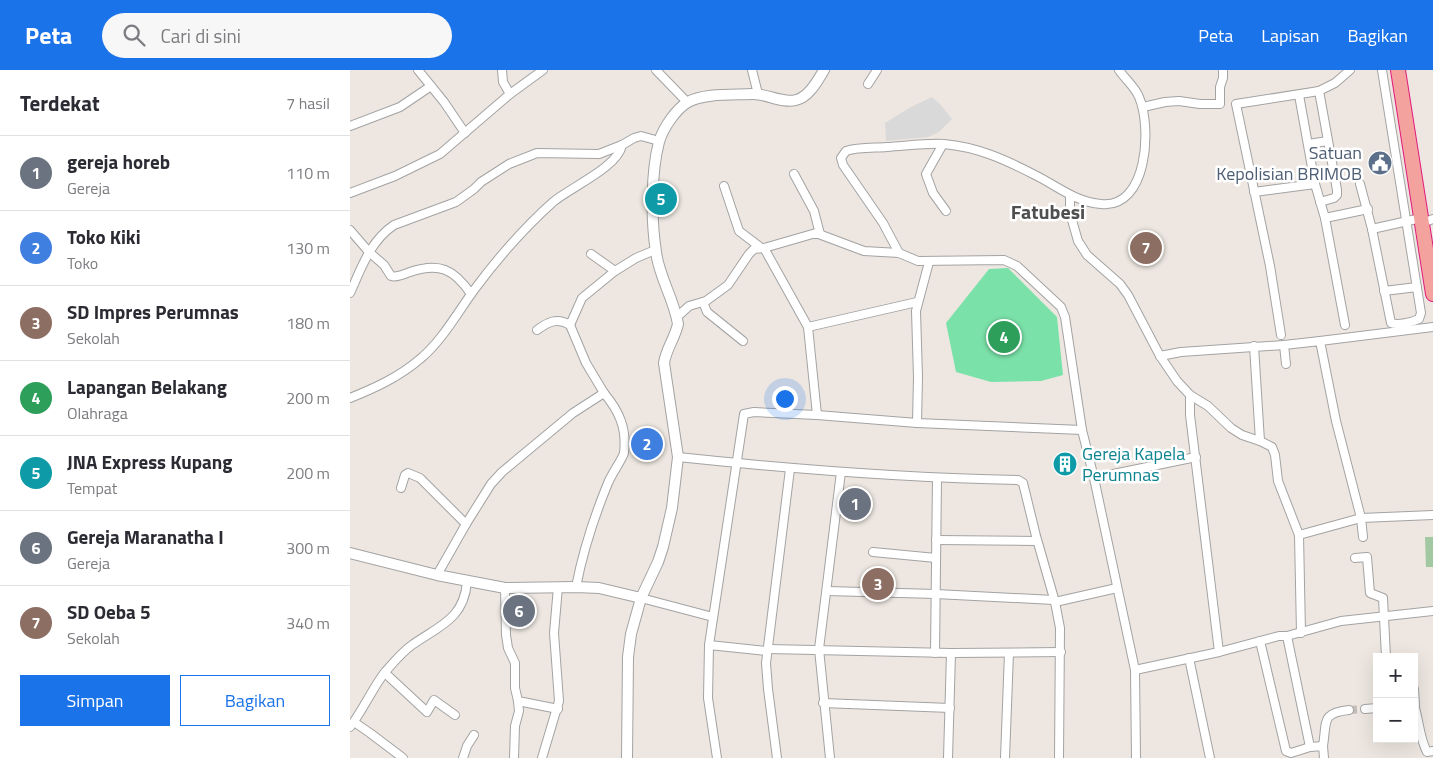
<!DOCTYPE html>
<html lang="id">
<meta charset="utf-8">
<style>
:root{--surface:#fff;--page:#f7f7f7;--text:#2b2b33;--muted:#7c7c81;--line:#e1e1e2;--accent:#1a73e8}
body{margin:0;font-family:"Titillium Web",sans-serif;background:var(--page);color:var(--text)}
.controls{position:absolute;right:15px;bottom:15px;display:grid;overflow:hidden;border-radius:0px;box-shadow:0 5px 20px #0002}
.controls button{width:45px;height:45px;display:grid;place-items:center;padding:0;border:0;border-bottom:1px solid var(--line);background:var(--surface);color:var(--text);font:25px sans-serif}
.you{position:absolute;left:434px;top:328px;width:18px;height:18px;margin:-12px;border:4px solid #fff;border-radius:50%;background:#1a73e8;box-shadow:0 0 0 8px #1a73e833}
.badge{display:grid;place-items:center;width:32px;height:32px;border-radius:50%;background:var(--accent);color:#fff;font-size:16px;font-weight:700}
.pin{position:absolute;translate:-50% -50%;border:2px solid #fff;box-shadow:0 1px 5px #0006}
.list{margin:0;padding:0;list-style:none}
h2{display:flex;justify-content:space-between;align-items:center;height:65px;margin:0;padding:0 20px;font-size:21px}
h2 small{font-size:16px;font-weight:400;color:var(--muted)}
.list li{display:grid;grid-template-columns:32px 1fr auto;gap:15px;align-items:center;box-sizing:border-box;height:75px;padding:0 20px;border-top:1px solid var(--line)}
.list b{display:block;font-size:19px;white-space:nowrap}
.list p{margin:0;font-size:16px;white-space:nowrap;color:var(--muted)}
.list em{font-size:16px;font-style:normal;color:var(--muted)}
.actions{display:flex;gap:10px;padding:15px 20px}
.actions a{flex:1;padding:11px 0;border:1px solid var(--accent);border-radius:0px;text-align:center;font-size:18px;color:var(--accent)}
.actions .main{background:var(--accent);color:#fff}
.icon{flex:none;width:28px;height:28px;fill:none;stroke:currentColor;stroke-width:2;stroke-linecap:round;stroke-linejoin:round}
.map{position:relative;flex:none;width:1083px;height:688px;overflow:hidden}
header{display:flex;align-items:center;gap:30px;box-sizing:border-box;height:70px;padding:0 25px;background:var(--accent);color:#fff}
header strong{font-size:24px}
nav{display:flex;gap:28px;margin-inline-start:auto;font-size:18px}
.search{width:350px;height:45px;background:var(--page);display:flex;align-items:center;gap:12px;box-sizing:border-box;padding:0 18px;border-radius:28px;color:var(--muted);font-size:19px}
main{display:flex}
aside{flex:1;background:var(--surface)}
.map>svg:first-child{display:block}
.residential{fill:#dad9d9}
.cemetery{fill:#a1c8a1}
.pitch{fill:#7ae2a9}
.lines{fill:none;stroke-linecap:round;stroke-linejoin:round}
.minor-tunnel{stroke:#c4beba;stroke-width:8;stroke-dasharray:8 4;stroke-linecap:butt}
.minor-casing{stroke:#a3a3a3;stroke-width:10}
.tertiary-casing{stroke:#a3a3a3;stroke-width:12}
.trunk-casing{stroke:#df1b7d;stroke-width:16}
.minor{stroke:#fff;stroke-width:8}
.tertiary{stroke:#fff;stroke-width:10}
.trunk{stroke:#f4a29e;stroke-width:14}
.labels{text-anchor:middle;stroke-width:5;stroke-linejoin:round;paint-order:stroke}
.service-label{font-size:18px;fill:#4e5e75;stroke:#fff;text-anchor:end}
.culture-label{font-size:18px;fill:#0d838f;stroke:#fff;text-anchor:start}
.quarter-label{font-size:20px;font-weight:bold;fill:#4f4f4f;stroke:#fff}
</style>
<header>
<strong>Peta</strong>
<div class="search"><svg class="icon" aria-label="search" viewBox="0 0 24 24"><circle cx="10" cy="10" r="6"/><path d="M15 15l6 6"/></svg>Cari di sini</div>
<nav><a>Peta</a><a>Lapisan</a><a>Bagikan</a></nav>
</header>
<main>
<aside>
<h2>Terdekat<small>7 hasil</small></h2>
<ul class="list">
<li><span class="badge" style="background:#6b7280">1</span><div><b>gereja horeb</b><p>Gereja</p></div><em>110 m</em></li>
<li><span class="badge" style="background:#3f7fe0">2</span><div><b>Toko Kiki</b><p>Toko</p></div><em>130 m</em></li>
<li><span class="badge" style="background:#8d6e63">3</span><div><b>SD Impres Perumnas</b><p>Sekolah</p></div><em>180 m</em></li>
<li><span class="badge" style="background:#2e9e5b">4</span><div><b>Lapangan Belakang</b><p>Olahraga</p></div><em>200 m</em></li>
<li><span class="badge" style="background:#0f9aa8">5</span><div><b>JNA Express Kupang</b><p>Tempat</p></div><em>200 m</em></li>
<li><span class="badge" style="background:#6b7280">6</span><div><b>Gereja Maranatha I</b><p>Gereja</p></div><em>300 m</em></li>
<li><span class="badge" style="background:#8d6e63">7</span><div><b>SD Oeba 5</b><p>Sekolah</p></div><em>340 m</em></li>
</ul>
<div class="actions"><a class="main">Simpan</a><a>Bagikan</a></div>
</aside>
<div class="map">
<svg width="1083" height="688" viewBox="0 0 1083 688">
<rect width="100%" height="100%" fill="#eee7e1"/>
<!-- residential -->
<path class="residential" d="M582 27 591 35 602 49 589 62 578 67 536 71 535 53 561 37Z"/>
<!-- cemetery -->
<path class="cemetery" d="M1075 467H1083V497H1076Z"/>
<!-- pitch -->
<path class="pitch" d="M658 198 707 247 713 305 691 311 641 312 606 302 596 253 639 199Z"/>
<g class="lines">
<!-- minor-tunnel -->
<path class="minor-tunnel" d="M999 640 1015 639"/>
<defs>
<g id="minor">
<path d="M68 0 94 32 115 63"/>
<path d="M152 0 153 12 160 24"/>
<path d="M306 0 337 32"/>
<path d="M402 0 408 24"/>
<path d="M518 14 527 0"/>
<path d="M969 21 987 120V125L984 128 970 132"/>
<path d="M949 25 965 114"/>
<path d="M793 37 815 32 829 31 850 34H870V17L873 8V0"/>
<path d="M0 56 50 37 81 16"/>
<path d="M593 74 576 104 583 123 596 141"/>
<path d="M958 74 978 71"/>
<path d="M444 104 464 141 470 164"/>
<path d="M1010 114 1022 159 1041 253C1048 256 1062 252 1069 249L1071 243 1032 0"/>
<path d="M374 116 389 161 410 177"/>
<path d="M904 122 965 114 975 148 995 255"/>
<path d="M0 123 45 106 90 84 160 24 193 0"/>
<path d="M720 125V143L728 171 737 185 770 214 778 225 810 286 827 311 840 325 858 336 881 358 892 365 910 371 922 377 925 385 928 411 949 465"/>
<path d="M975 148 1018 139"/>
<path d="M1072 153 1083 149"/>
<path d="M1022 159 1071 148"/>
<path d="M0 160 19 182 34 195 41 206C48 208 54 204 60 202 89 192 104 199 121 224"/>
<path d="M414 178 458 257 567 232"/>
<path d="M549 183 533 153 493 95 491 88 496 81C508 77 524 78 537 77 555 76 575 73 594 74 627 77 654 89 683 104 706 115 725 132 751 134 798 139 802 57 789 27 785 17 775 9 769 0"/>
<path d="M241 184 265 201 286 188 305 180"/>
<path d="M1034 221 1067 217"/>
<path d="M0 223C11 199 20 171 44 155L106 132 124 119 131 112 159 94 187 83 249 84 272 75 284 68 291 66 309 71"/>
<path d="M353 232 357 242 393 271"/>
<path d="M327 247 339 236 356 231 378 215 399 184 404 179 414 178 466 163 514 181 549 183 568 191 654 190 667 196 711 237 715 247 732 360 744 408 785 600 786 688"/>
<path d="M220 255 232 228 265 201"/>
<path d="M458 257 467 345"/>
<path d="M931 265 920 196 886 34 969 21 985 13 1000 0"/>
<path d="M970 271 1083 257"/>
<path d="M904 276 910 371"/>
<path d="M810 286 831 282 934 275"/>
<path d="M936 294 934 275 970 271 986 351 1011 448 1013 467"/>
<path d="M840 325V345L869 582"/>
<path d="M0 328C25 318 49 307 70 289 91 272 108 242 124 220 147 189 174 158 203 132 221 117 268 97 272 75"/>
<path d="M567 353 568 307 566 241 579 192"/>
<path d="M328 387C441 399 554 408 668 410L673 413 686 466 705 532 710 558 709 688"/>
<path d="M744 408 846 387"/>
<path d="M51 418 55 405 58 403 70 408 116 454"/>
<path d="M586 470 687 471"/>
<path d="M523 482 586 488"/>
<path d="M1005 488 1017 487 1020 523 1033 528 1036 587"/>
<path d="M87 505 116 454 141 414 152 402 223 343 254 323 236 293 220 255C207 247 198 252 187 260"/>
<path d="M226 517C233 481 244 447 258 413 261 405 273 388 274 383 277 358 269 341 254 323"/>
<path d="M155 518 156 565 158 578 165 593V618L168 631 208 639"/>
<path d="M477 521 586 524 704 530"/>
<path d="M291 528 363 547"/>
<path d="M705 532 767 518"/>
<path d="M951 563 949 465 1011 448 1083 445"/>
<path d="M937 566 960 677 973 676 974 688"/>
<path d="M910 571 936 681 941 683 960 677"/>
<path d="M359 575 417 581"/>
<path d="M418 579 601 583 711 582"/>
<path d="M585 583 587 408"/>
<path d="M839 588 860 688"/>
<path d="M785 600 869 582 929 566H937L991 551 1083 541"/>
<path d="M35 603 77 642 84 630 105 645"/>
<path d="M1064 619 1065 635"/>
<path d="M473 633 600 638"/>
<path d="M1064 635C1069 649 1069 667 1077 682L1083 681"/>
<path d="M1015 639 1027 638"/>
<path d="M4 652 20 663 53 688"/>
<path d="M0 657C13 640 22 619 35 602 43 593 52 582 62 575 89 556 114 549 117 512"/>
<path d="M973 676C977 651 971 643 999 640"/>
<path d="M113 688 117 676 124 665"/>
<path d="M164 688 165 656 169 641 168 631"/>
<path d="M192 688 209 631 204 563 208 517"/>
<path d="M367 688 358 628 359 575 394 344 404 342 467 345 567 353 732 360"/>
<path d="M427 688 418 619 416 593 440 399"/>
<path d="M480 688 469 579 491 402"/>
<path d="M598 688 601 583"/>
<path d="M655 688 659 583"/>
</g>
<g id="tertiary">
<path d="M0 483 87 505 155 518 226 517 249 518 291 528"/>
<path d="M277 688 278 587 281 564 291 528 308 492 313 477 322 438 328 387 314 293C316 279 325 268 328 254 324 229 309 207 306 182 301 150 301 102 309 72 313 58 326 39 338 32 353 23 384 25 402 24 416 23 432 34 446 30 459 27 468 10 474 0"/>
</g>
<path id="trunk" d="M1048 0 1083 224"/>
</defs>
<!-- minor casing -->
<use href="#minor" class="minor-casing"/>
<!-- tertiary casing -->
<use href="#tertiary" class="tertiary-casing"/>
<!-- trunk casing -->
<use href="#trunk" class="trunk-casing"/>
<!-- minor -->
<use href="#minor" class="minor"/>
<!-- tertiary -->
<use href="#tertiary" class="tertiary"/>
<!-- trunk -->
<use href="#trunk" class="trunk"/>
</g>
<!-- icons -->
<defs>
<symbol id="civic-disc" viewBox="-11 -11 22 22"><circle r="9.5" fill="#5c6f8a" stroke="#fff"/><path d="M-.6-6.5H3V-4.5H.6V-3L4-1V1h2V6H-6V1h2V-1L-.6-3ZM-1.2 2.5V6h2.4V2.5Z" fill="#fff"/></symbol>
<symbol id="building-disc" viewBox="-11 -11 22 22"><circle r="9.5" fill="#0f9aa8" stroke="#fff"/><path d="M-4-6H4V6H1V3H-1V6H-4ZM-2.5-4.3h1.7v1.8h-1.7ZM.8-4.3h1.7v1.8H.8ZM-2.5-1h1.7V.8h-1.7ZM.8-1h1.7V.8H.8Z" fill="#fff"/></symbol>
</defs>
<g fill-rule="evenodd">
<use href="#civic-disc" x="1016" y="79" width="28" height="28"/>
<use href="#building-disc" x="701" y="380" width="28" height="28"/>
</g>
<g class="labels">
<!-- service labels -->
<g class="service-label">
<text x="1012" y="89">Satuan<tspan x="1012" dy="21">Kepolisian BRIMOB</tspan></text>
</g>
<!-- culture labels -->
<g class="culture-label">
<text x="732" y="390">Gereja Kapela<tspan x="732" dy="21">Perumnas</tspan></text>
</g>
<!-- quarter labels -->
<g class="quarter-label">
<text x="698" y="149">Fatubesi</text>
</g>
</g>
</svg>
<div class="controls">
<button>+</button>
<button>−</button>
</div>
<div class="you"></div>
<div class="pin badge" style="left:505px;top:434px;background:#6b7280">1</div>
<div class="pin badge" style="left:297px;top:374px;background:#3f7fe0">2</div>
<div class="pin badge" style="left:528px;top:514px;background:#8d6e63">3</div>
<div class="pin badge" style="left:654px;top:267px;background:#2e9e5b">4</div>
<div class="pin badge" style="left:311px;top:129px;background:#0f9aa8">5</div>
<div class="pin badge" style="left:169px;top:541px;background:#6b7280">6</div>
<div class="pin badge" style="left:796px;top:178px;background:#8d6e63">7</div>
</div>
</main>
